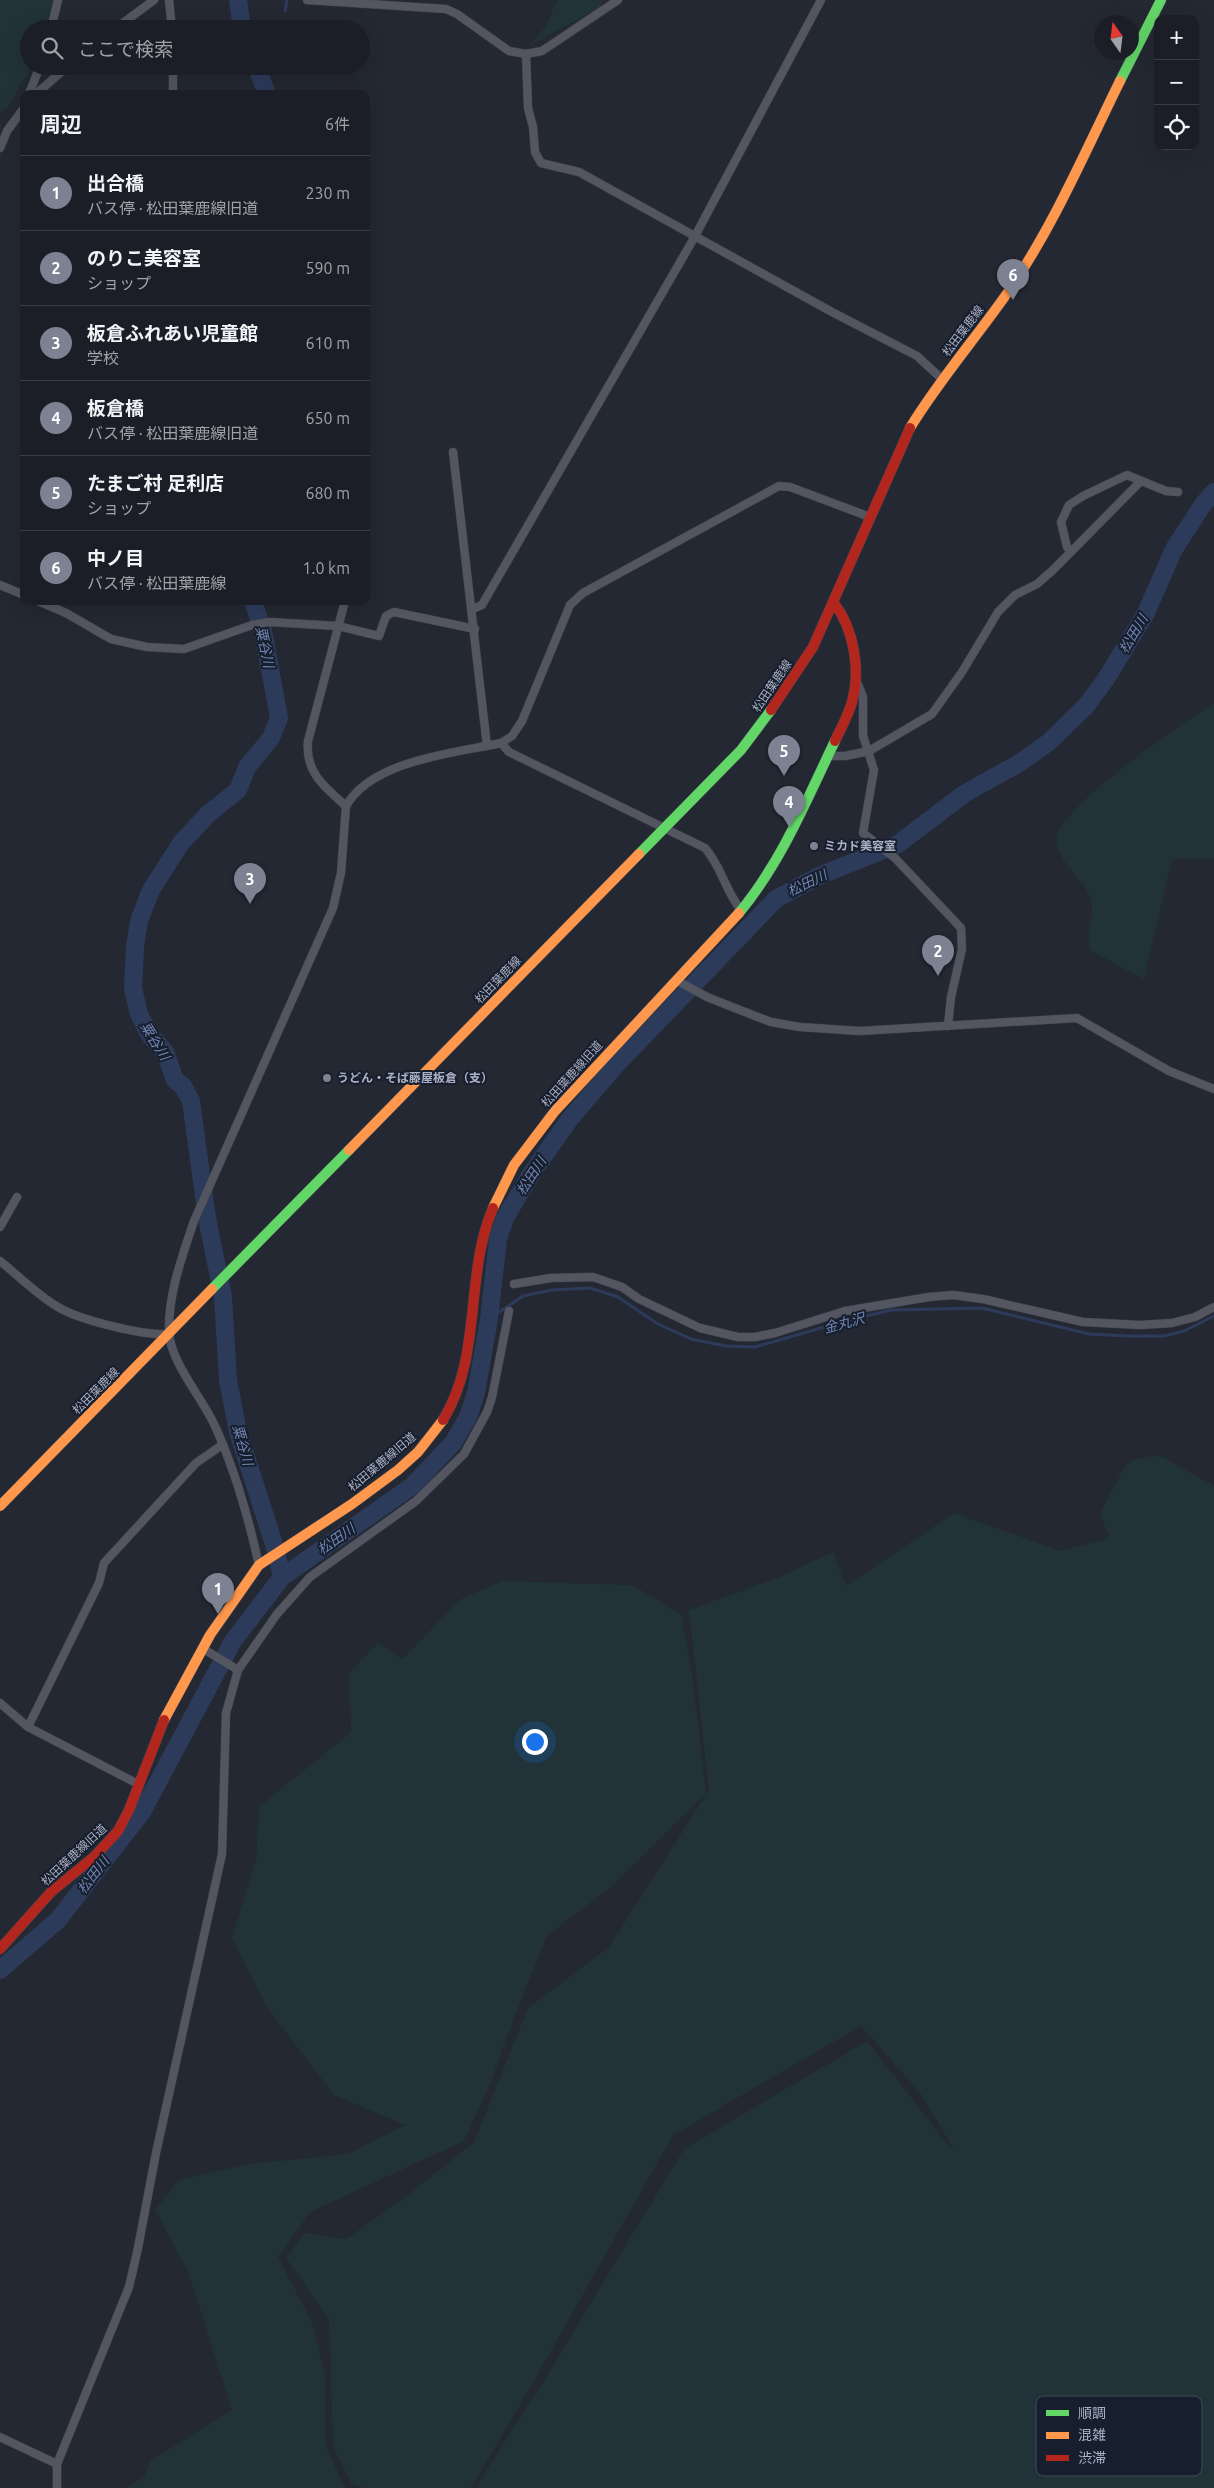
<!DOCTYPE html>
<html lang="ja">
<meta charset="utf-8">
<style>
:root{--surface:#1b1e26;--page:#282b32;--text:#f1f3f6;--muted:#a0a2a7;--line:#393c43;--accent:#7c8292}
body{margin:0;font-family:Ubuntu,"Noto Sans JP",sans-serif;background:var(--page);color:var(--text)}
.controls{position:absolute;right:15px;top:15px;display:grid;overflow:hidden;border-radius:10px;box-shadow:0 5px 20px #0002}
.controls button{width:45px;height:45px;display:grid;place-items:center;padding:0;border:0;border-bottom:1px solid var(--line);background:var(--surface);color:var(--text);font:25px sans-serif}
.compass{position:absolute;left:1094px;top:15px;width:45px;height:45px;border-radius:50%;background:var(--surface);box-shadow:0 5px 20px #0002;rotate:346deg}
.you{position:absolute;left:534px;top:1741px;width:18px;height:18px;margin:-12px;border:4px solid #fff;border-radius:50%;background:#1a73e8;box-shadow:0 0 0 8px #1a73e833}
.badge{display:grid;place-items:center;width:32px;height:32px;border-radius:50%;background:var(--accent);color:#fff;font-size:16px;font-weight:700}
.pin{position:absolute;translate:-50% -41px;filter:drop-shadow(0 1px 2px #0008)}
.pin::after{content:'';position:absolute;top:26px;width:18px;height:15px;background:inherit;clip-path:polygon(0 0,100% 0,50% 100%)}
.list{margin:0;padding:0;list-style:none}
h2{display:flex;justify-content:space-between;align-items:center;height:65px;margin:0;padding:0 20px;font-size:21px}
h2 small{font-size:16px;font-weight:400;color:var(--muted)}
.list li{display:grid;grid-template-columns:32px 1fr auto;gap:15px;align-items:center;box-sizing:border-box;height:75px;padding:0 20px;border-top:1px solid var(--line)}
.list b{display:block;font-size:19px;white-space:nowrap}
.list p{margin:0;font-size:16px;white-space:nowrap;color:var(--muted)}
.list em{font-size:16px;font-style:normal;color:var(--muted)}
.icon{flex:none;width:28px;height:28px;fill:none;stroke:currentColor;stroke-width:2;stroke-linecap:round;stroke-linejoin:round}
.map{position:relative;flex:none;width:1214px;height:2488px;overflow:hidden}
.search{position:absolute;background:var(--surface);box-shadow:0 5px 20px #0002;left:20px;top:20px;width:350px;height:55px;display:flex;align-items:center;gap:12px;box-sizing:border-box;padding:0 18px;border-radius:28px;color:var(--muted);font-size:19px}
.panel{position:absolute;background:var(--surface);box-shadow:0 5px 20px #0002;left:20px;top:90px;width:350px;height:515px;border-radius:10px}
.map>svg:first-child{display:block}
.green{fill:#213238}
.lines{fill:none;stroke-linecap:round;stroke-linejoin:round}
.stream{stroke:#2d3b5b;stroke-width:3}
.river{stroke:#2d3b5b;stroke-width:18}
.street-casing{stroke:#40434c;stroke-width:9}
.fast-casing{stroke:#40434c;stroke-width:11}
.slow-casing{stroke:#40434c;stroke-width:11}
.jam-casing{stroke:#40434c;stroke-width:11}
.street{stroke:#535661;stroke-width:8}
.fast{stroke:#63d668;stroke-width:10}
.slow{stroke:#ff974d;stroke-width:10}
.jam{stroke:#b3261e;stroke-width:10}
.poi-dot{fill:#7c8292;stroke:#171e2d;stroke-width:2}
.labels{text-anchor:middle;stroke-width:4;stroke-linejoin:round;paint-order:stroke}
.street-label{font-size:12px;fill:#abb2c6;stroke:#171e2d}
.poi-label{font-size:12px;font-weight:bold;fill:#abb2c6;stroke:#171e2d;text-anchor:start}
.water-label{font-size:14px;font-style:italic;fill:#7185b2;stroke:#171e2d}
.key{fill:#171e2d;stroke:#434a5b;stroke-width:1}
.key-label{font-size:14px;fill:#abb2c6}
</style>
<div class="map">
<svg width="1214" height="2488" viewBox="0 0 1214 2488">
<rect width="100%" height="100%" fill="#242832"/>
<!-- green -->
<g class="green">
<path d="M0 0H57L49 29H29V66H32L7 108 0 112Z"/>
<path d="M557 0H603L599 8 529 46 546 26Z"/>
<path d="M1214 703V859H1172L1144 979 1091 951C1083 933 1096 917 1091 900 1085 878 1054 861 1057 837 1061 806 1184 722 1214 703Z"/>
<path d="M1154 1455 1165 1458 1214 1486V2488H475L542 2384 684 2149 867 2041 951 2149 954 2150 921 2094 861 2026 673 2135 534 2381 471 2488H362L351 2484 333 2446 329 2319 286 2258 304 2233 346 2239 407 2196 474 2142 528 2008 609 1947 709 1790 689 1610 777 1578 833 1552 846 1586 954 1513 1061 1551 1110 1538 1100 1516 1103 1507 1124 1468 1131 1461Z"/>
<path d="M502 1581 633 1585 681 1615 691 1666 706 1793 612 1886 547 1936 517 2010 490 2084 464 2141 310 2212 278 2257 312 2322 325 2374 326 2447 345 2488H127L145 2475 150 2461 232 2410 188 2271 155 2210 179 2180 248 2164 348 2154 405 2125 334 2095 268 2009 232 1938 256 1859 259 1807 351 1732 349 1673 378 1643 403 1659 459 1600Z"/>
</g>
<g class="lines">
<!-- stream -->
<g class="stream">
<path d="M285 11 287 0"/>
<path d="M489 1319 523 1296 552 1290 590 1288 618 1297 658 1324 691 1339 726 1346 755 1347 838 1323 891 1310 982 1308 1089 1334 1129 1336H1164L1184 1331 1214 1316"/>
</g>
<!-- river -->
<g class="river">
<path d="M238 0 242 29"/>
<path d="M256 66 267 94"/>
<path d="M253 601 263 631 279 718 271 738 247 767 238 790 208 814 181 843 151 890 139 921 135 947 133 988 139 1014 149 1034 165 1052 175 1080 183 1086 191 1101 207 1218 223 1297 228 1380 238 1432 274 1544 282 1577"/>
<path d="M0 1970 58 1920 142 1812 233 1641 282 1577 412 1486 453 1443 468 1417 476 1393 489 1319 498 1239 505 1218 531 1174 569 1120 616 1065 776 899 819 876 898 844 964 794 1021 762 1049 742 1086 706 1106 679 1146 613 1174 549 1204 503 1214 492"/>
</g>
<defs>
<g id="street">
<path d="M169 0 172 29"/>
<path d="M307 0 446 9 457 14 509 51 526 54 542 51 618 0"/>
<path d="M51 29 58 0"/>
<path d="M115 29 154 0"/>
<path d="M526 54 528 108 533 127 535 152 541 163 579 172 832 312 917 356 942 379"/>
<path d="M173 66V94"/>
<path d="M29 94 40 66"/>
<path d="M36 94 68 66"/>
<path d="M0 148 7 131 24 108"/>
<path d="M453 452 487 746"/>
<path d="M1071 552 1067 547 1061 522 1069 505 1083 496 1127 475 1166 491 1178 492"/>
<path d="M0 585 24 595"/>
<path d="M38 601 66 613 111 639 147 647 184 649 252 625 269 622 338 626 379 636 386 616 394 612 475 629"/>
<path d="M345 601 308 741C305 772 324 787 346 806"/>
<path d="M473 609 482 605 694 238 821 0"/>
<path d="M857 682 863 697V736L874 770 863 833 895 858 961 928 962 949 951 997 948 1026"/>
<path d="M501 743 509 752 705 848C722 867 724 889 741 910"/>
<path d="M827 756H845L869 751 932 714 962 672 998 612 1015 595 1037 584 1053 570 1140 482"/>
<path d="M676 980 707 997 750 1014 771 1022 800 1027 860 1031 1077 1018 1169 1071 1214 1089"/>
<path d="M0 1227 17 1197"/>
<path d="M0 1261C19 1276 37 1295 58 1307 79 1320 144 1336 169 1334"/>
<path d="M514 1284 551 1278 593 1277 622 1287 639 1299 700 1328 738 1337H755L775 1333 845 1311 929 1297 953 1295 983 1299 1083 1322 1140 1325 1172 1323 1195 1317 1214 1307"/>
<path d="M259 1565C248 1516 235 1469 214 1424 202 1398 170 1361 169 1332 168 1294 182 1257 194 1221L333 908 341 873 346 806C372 760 455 753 501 743L512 736 522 721 570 605 583 593 779 486 790 487 870 517"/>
<path d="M202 1648 238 1670"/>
<path d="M0 1703 28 1727 99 1583 104 1563 196 1463 222 1445"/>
<path d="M28 1727 138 1784"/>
<path d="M0 2437 57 2464"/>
<path d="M57 2488V2464L129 2287 138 2248 156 2153 222 1854 226 1713 238 1670 277 1614 310 1577 416 1501 464 1454 487 1412 492 1397 509 1311"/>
</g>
<g id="fast">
<path d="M1120 81 1161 0"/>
<path d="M639 854 741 750 771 710"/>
<path d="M739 913C782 861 806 801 835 741"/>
<path d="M212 1289 349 1150"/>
</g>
<g id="slow">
<path d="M910 428C939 380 976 338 1008 292 1053 227 1085 152 1120 81"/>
<path d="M349 1150 639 854"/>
<path d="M493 1208 514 1165 555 1111 739 913"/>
<path d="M0 1506 212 1289"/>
<path d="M164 1720 210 1635 259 1565 352 1504 398 1470 418 1452 443 1420"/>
</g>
<g id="jam">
<path d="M834 603C854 629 861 671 852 702 848 716 841 728 835 741"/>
<path d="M771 710 813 647 910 428"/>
<path d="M443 1420C483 1355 464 1276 493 1208"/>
<path d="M0 1949 51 1892 95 1856 118 1831 129 1810 164 1720"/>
</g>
</defs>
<!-- street casing -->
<use href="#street" class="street-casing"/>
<!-- fast casing -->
<use href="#fast" class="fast-casing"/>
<!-- slow casing -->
<use href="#slow" class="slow-casing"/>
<!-- jam casing -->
<use href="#jam" class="jam-casing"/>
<!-- street -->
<use href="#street" class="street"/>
<!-- fast -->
<use href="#fast" class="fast"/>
<!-- slow -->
<use href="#slow" class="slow"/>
<!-- jam -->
<use href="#jam" class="jam"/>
</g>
<!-- markers -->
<g class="poi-dot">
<circle cx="814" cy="846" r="5"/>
<circle cx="327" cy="1078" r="5"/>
</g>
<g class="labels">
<!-- street labels -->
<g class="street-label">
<text transform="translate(963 331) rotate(-53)" y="4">松田葉鹿線</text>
<text transform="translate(772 686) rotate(-56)" y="4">松田葉鹿線</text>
<text transform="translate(498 980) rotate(-46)" y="4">松田葉鹿線</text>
<text transform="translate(572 1074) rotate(-48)" y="4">松田葉鹿線旧道</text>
<text transform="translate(96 1391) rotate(-45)" y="4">松田葉鹿線</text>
<text transform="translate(382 1462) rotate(-40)" y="4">松田葉鹿線旧道</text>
<text transform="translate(74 1855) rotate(-43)" y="4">松田葉鹿線旧道</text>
</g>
<!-- poi labels -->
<g class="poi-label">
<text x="824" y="850">ミカド美容室</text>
<text x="337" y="1082">うどん・そば藤屋板倉（支）</text>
</g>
<!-- water labels -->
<g class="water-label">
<text transform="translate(1133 634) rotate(-59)" y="5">松田川</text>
<text transform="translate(265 647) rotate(78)" y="5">粟谷川</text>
<text transform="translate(807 883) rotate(-26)" y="5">松田川</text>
<text transform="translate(155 1041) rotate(58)" y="5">粟谷川</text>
<text transform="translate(531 1176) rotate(-57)" y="5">松田川</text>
<text transform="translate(844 1323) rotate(-15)" y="5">金丸沢</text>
<text transform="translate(243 1445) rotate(74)" y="5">粟谷川</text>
<text transform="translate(336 1539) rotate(-35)" y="5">松田川</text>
<text transform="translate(93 1875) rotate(-52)" y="5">松田川</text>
</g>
</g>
<!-- legend -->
<rect x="1036" y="2396" width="166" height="80" rx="8" class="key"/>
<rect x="1046" y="2410" width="23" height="6" fill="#63d668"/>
<rect x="1046" y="2432" width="23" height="7" fill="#ff974d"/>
<rect x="1046" y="2455" width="23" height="6" fill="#b3261e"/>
<g class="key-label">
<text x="1078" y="2418">順調</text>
<text x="1078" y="2440">混雑</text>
<text x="1078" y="2463">渋滞</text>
</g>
</svg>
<div class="controls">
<button>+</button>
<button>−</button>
<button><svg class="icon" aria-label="locate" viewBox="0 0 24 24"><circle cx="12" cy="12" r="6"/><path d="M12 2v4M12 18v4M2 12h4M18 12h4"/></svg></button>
</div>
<svg class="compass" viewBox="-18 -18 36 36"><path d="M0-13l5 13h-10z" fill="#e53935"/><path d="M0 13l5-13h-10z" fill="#a0a2a7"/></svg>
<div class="you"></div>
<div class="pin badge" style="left:218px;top:1614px">1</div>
<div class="pin badge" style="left:938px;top:976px">2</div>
<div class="pin badge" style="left:250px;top:904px">3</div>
<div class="pin badge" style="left:789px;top:827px">4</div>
<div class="pin badge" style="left:784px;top:776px">5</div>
<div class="pin badge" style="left:1013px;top:300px">6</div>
<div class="search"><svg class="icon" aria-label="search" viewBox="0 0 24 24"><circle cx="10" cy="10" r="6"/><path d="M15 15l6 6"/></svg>ここで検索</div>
<section class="panel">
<h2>周辺<small>6件</small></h2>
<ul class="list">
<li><span class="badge">1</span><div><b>出合橋</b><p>バス停 · 松田葉鹿線旧道</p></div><em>230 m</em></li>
<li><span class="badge">2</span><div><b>のりこ美容室</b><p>ショップ</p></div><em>590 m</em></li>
<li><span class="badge">3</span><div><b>板倉ふれあい児童館</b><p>学校</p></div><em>610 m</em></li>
<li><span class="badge">4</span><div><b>板倉橋</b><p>バス停 · 松田葉鹿線旧道</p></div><em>650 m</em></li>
<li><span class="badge">5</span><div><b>たまご村 足利店</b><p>ショップ</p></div><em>680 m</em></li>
<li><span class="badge">6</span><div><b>中ノ目</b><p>バス停 · 松田葉鹿線</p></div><em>1.0 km</em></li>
</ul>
</section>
</div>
